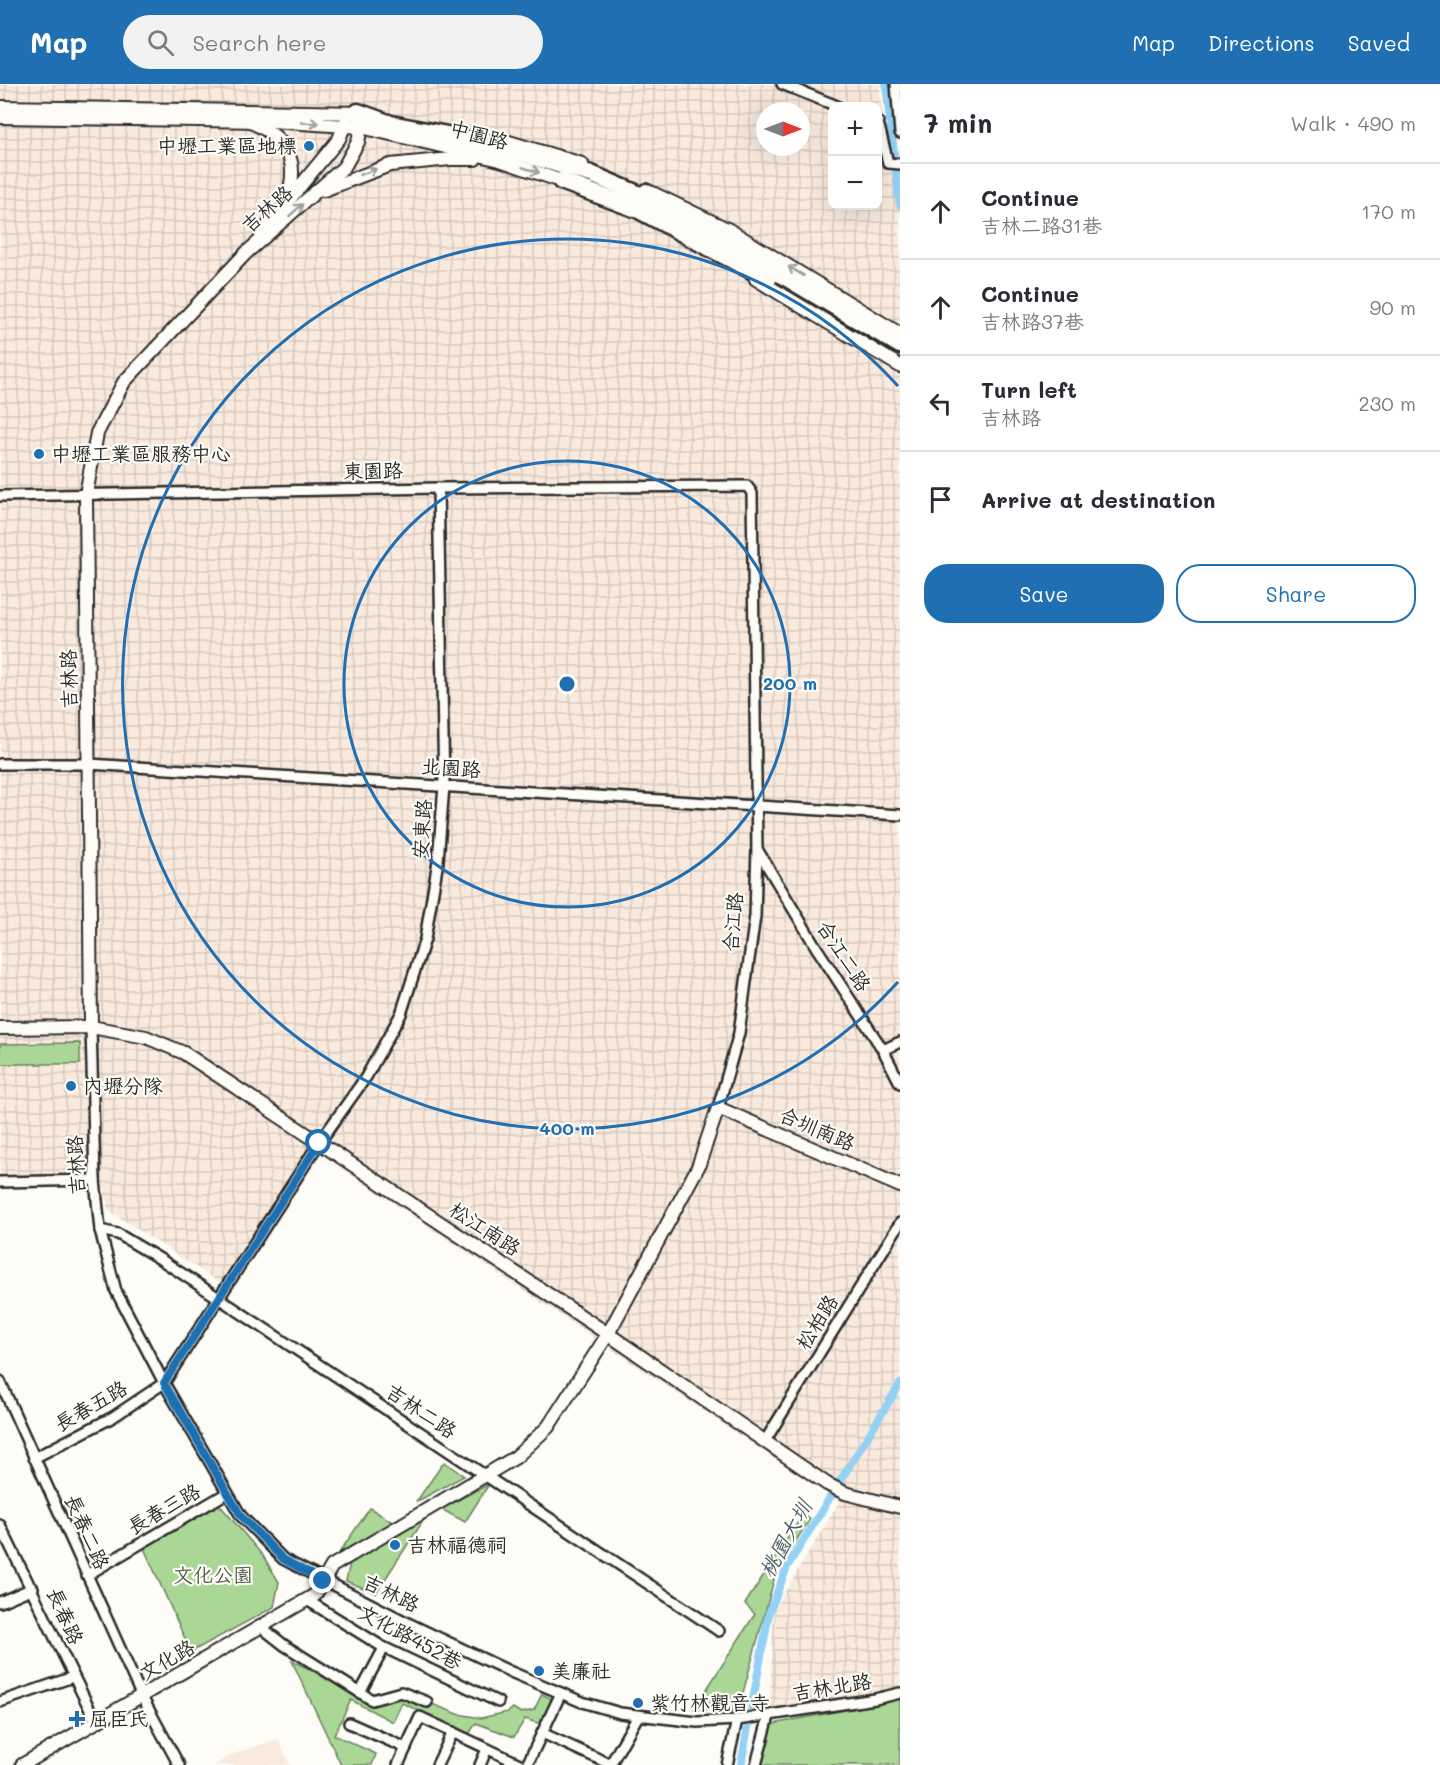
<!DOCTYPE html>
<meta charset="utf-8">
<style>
:root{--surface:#fff;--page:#f2f2f3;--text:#2b2b33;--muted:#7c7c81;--line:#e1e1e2;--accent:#1f6fb2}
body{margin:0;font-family:Mali,"LXGW WenKai TC",sans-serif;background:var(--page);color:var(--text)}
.controls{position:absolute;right:18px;top:18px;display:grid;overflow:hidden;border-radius:12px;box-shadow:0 6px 24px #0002}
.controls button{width:54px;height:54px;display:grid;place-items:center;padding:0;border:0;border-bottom:2px solid var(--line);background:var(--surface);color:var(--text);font:30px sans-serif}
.compass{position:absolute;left:756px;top:18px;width:54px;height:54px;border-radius:50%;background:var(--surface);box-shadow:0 6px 24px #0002;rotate:90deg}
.stop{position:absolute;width:18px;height:18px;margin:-14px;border:4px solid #1f6fb2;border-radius:50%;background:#fff}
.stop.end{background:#1f6fb2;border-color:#fff;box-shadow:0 2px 6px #0008}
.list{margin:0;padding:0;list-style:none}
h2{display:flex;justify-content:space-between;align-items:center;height:78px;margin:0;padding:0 24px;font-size:26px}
h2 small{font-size:20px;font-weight:400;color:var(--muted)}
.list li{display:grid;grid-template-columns:39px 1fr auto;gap:18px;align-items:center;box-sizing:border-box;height:96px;padding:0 24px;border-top:2px solid var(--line)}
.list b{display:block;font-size:22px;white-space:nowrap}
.list p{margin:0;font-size:20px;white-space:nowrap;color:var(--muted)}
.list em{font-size:20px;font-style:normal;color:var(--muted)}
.actions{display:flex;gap:12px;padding:18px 24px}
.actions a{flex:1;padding:14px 0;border:2px solid var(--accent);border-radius:24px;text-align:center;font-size:21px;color:var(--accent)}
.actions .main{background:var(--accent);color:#fff}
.icon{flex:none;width:33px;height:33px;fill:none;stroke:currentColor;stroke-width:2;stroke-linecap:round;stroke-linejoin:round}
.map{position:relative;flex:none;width:900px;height:1681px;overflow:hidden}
header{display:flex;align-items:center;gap:36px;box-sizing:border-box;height:84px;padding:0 30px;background:var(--accent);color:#fff}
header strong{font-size:28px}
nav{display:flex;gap:33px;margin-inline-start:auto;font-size:21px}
.search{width:420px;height:54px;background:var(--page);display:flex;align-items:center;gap:15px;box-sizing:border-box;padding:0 21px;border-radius:33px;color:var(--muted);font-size:22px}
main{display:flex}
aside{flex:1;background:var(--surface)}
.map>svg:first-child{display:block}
.built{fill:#faeade}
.industrial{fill:url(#industrial-grid);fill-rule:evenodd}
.green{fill:#aad796;stroke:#6a8160;stroke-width:1.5}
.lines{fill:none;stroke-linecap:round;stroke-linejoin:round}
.canal{stroke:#94d1f5;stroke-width:8}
.street-casing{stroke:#2b2b2b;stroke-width:14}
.secondary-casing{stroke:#2b2b2b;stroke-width:16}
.highway-casing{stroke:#2b2b2b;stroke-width:21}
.street{stroke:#fdfcf7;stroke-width:9}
.secondary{stroke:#fdfcf7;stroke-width:12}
.highway{stroke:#fdfcf7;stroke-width:16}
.oneway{stroke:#9e9e9b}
.route{stroke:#1f6fb2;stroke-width:8}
.ring{fill:none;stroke:#1f6fb2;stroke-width:3}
.poi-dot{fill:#1f6fb2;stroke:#fdfcf7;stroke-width:2}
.labels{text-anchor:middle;stroke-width:4.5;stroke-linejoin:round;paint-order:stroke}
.street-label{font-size:20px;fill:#2b2b2b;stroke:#fdfcf7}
.poi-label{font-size:20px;fill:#2b2b2b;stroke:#fdfcf7;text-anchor:start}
.park-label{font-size:20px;fill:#515f4b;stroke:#fdfcf7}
.water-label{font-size:21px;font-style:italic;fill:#4a5d68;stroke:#fdfcf7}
.centre{fill:#1f6fb2;stroke:#fdfcf7;stroke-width:3}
.ring-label{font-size:18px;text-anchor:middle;font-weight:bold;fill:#1f6fb2;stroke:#fdfcf7;stroke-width:4.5;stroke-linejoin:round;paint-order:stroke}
</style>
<header>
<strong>Map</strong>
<div class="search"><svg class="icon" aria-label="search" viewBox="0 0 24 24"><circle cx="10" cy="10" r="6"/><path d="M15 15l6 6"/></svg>Search here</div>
<nav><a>Map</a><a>Directions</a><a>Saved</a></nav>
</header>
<main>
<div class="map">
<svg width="900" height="1681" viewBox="0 0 900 1681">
<defs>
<pattern id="industrial-grid" width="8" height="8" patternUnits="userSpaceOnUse" patternTransform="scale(1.5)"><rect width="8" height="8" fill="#faeade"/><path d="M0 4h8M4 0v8" fill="none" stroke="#d6c9bf"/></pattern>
</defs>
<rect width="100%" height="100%" fill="#fdfcf7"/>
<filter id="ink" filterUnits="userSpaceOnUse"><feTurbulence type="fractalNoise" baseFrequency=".0167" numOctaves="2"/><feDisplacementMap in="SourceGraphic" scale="12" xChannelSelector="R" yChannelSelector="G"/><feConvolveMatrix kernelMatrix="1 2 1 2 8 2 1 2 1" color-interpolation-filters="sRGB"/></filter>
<g filter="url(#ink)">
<!-- built -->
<path class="built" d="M278 1655 290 1681H215L233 1670Z"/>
<!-- industrial -->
<path class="industrial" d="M0 0H880L883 51 900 122V1606L764 1639 769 1632 774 1526 839 1418 319 1069 228 1204 108 1126 102 1096 0 1097ZM832 22H878V122H832ZM765 27H801V63H765Z"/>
<!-- green -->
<g class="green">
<path d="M80 959V980H0V960Z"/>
<path d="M444 1378 464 1392 416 1418Z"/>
<path d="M489 1400 465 1438 441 1425Z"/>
<path d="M218 1419 263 1472 279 1498 274 1523 191 1568 143 1462Z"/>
<path d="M370 1424 394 1439 339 1469Z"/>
<path d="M803 1430 810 1435 776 1488 738 1627 694 1625 755 1530 745 1520Z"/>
<path d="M427 1431 376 1509 346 1497 350 1479Z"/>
<path d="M292 1577 353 1605 375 1618 403 1609 458 1630 481 1634 508 1628 513 1624 521 1629 534 1626 542 1610 552 1615 541 1640 525 1635 514 1653 476 1639 469 1650 402 1619 393 1638 351 1616 334 1651 376 1670 372 1681H341Z"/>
<path d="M900 1611V1681H759L768 1641 866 1622Z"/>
</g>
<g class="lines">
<!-- canal -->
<g class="canal">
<path d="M886 0 900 121"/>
<path d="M741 1681 769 1529 787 1483 900 1300"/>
</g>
<defs>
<g id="street">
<path d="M782 0 837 22"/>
<path d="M896 0 900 49"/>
<path d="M878 38 888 79 900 80"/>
<path d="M0 412 438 404 747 402 752 409 757 765 755 832 739 949 718 1024"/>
<path d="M0 680H89L900 731"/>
<path d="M757 765 816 863 883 966 900 999"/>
<path d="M91 943 95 1096 100 1146 116 1207 164 1299 241 1432 283 1475 408 1539 511 1588 582 1618 620 1629 697 1638 737 1636 875 1615 900 1609"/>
<path d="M883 966 900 958"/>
<path d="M0 1098 95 1096"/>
<path d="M100 1146 118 1150 160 1175 719 1547"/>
<path d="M0 1297 142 1613 179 1681"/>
<path d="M765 1357 900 1139"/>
<path d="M34 1374 113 1333 164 1299 319 1059 366 993 401 930 425 855 438 777 444 702 438 404"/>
<path d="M0 1441 96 1638"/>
<path d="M87 1491 227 1409"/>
<path d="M307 1516 381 1562 498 1618"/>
<path d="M0 1518 33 1504"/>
<path d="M261 1543 284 1561 372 1616 401 1608 427 1618"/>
<path d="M360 1609 384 1564"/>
<path d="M0 1618 73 1593"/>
<path d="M349 1639 406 1664"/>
<path d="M542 1649 612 1681"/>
<path d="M398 1681 420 1633 522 1681"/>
<path d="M437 1681 453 1648"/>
<path d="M480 1681 487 1665"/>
<path d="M527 1681 561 1609"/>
<path d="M610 1681 638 1632"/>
<path d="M727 1681 737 1636"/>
<path d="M756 1681 769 1632"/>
</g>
<g id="secondary">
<path d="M0 23 364 29"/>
<path d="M0 33 271 37 361 43 500 76 567 99"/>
<path d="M253 39C288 55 299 77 288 113"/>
<path d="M496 54 582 80"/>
<path d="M324 106 390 81 451 75H475"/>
<path d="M646 106 729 146 900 250"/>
<path d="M261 150 339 55 347 35"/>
<path d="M756 195 900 282"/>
<path d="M91 943 86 411 97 349 124 298 246 169 344 83 358 58 361 43 358 28"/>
<path d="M0 944 91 943 146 953 184 969 608 1250 827 1400 845 1409 900 1423"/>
<path d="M22 1681 315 1511 332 1482 516 1373 548 1343 608 1250 698 1083 718 1024 900 1102"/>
</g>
<g id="highway">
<path d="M358 28 391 40 483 58 548 77 591 90 645 113 698 141 900 261"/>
<path d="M561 97 639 126 768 195"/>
</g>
</defs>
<!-- street casing -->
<use href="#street" class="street-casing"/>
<!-- secondary casing -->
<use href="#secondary" class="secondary-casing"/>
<!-- highway casing -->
<use href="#highway" class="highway-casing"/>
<!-- street -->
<use href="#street" class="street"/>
<!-- secondary -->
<use href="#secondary" class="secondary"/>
<!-- highway -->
<use href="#highway" class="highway"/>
</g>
<!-- one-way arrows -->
<defs><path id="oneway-shaft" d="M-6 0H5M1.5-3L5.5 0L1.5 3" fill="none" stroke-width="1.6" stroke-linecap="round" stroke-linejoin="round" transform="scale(1.5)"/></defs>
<g class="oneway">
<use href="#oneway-shaft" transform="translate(310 39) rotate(3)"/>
<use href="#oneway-shaft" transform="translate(531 86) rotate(18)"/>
<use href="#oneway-shaft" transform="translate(368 88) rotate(-20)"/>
<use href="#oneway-shaft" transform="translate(296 126) rotate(-42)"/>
<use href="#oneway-shaft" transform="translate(796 187) rotate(-149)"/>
</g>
</g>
<g class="lines" filter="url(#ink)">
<!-- route -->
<path class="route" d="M319 1059 164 1299 241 1432 283 1475 323 1497"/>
</g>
<!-- distance rings -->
<g class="ring">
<circle cx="567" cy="600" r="223"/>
<path d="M898 898A445 445 0 1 1 898 302"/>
</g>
<!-- markers -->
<g class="poi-dot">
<circle cx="309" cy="62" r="6"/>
<circle cx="39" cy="370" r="6"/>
<circle cx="71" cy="1002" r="6"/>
<circle cx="395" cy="1461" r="6"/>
<circle cx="539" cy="1587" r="6"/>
<circle cx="638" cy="1619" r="6"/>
<path d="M74 1626h6v6h6v6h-6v6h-6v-6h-6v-6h6z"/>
</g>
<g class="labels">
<!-- street labels -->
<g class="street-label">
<text transform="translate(479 51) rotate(15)" y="7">中園路</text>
<text transform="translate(267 125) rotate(-41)" y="7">吉林路</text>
<text transform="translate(373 387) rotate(-1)" y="7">東園路</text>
<text transform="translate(69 595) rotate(-91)" y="7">吉林路</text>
<text transform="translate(451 684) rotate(4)" y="7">北園路</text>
<text transform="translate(422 745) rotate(-86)" y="7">安東路</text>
<text transform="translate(733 838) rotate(-85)" y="7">合江路</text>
<text transform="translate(844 872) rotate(57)" y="7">合江二路</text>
<text transform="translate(817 1045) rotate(23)" y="7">合圳南路</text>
<text transform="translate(76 1081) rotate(-93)" y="7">吉林路</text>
<text transform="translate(485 1145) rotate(33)" y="7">松江南路</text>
<text transform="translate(817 1238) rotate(-58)" y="7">松柏路</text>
<text transform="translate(91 1322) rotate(-30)" y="7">長春五路</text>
<text transform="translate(421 1327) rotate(34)" y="7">吉林二路</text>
<text transform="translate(164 1425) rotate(-30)" y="7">長春三路</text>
<text transform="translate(87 1448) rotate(66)" y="7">長春二路</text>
<text transform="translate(391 1509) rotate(26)" y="7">吉林路</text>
<text transform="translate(65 1532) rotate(66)" y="7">長春路</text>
<text transform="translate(410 1553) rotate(28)" y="7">文化路452巷</text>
<text transform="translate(167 1576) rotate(-30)" y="7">文化路</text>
<text transform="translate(832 1603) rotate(-9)" y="7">吉林北路</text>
</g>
<!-- poi labels -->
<g class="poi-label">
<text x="297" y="69" text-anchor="end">中壢工業區地標</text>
<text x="51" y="377">中壢工業區服務中心</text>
<text x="83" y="1009">內壢分隊</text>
<text x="407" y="1468">吉林福德祠</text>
<text x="551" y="1594">美廉社</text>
<text x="650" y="1626">紫竹林觀音寺</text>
<text x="89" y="1642">屈臣氏</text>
</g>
<!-- park labels -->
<g class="park-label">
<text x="213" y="1498">文化公園</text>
</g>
<!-- water labels -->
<g class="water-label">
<text transform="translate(786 1455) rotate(-61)" y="7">桃園大圳</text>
</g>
</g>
<circle cx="567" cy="600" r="9" class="centre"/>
<g class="ring-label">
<text x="790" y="606">200 m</text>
<text x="567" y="1051">400 m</text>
</g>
</svg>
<div class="controls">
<button>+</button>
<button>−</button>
</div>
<svg class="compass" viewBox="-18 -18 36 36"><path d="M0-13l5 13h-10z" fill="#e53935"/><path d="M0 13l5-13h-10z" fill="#7c7c81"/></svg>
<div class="stop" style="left:319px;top:1059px"></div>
<div class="stop end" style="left:323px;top:1497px"></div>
</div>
<aside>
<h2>7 min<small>Walk · 490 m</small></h2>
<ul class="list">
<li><svg class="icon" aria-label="ahead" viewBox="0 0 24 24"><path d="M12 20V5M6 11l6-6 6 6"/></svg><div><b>Continue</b><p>吉林二路31巷</p></div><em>170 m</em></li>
<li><svg class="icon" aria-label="ahead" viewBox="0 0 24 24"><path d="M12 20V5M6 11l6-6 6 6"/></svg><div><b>Continue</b><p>吉林路37巷</p></div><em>90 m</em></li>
<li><svg class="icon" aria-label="left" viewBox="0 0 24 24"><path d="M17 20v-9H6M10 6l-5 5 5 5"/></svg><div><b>Turn left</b><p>吉林路</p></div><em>230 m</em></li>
<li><svg class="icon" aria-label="arrive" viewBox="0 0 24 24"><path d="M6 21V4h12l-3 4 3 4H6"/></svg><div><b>Arrive at destination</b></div></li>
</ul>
<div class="actions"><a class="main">Save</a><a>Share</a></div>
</aside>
</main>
